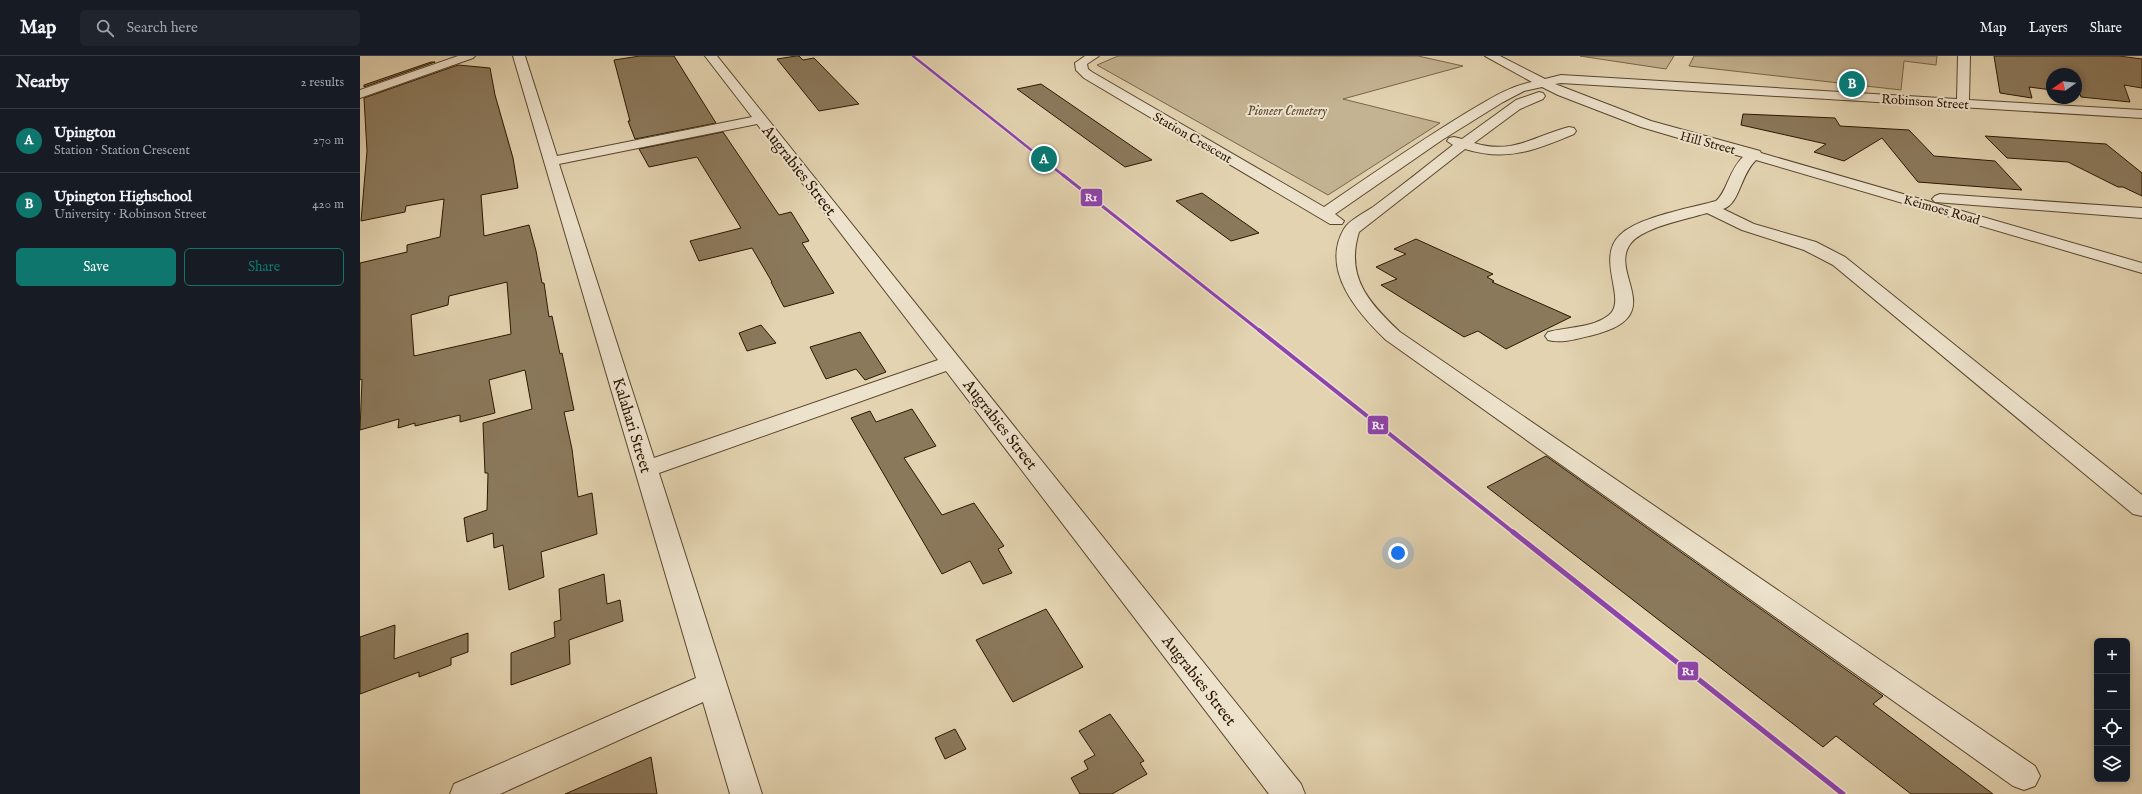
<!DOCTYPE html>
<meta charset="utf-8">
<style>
:root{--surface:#171b24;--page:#20242c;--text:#f1f3f6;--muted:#9ea1a6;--line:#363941;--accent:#0f766e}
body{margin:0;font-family:"IM FELL English",serif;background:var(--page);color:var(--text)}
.controls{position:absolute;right:12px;bottom:12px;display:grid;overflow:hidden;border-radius:6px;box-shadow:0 2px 6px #0003}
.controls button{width:36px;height:36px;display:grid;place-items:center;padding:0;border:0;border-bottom:1px solid var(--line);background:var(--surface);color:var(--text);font:20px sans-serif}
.compass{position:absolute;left:1686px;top:12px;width:36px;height:36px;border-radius:50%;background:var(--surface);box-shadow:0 2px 6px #0003;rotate:256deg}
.you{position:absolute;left:1038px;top:497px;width:14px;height:14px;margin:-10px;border:3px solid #fff;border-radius:50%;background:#1a73e8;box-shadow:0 0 0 6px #1a73e833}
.badge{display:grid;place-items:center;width:26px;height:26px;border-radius:50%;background:var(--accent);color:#fff;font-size:13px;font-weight:700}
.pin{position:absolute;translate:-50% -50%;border:2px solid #fff;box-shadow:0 1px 4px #0006}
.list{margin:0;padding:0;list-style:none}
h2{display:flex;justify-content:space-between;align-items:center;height:52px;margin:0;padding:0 16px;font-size:17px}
h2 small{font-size:13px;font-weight:400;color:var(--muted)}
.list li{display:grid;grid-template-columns:26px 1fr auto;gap:12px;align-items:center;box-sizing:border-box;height:64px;padding:0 16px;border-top:1px solid var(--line)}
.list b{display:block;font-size:15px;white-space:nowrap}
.list p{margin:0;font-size:13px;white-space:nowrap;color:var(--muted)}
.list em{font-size:13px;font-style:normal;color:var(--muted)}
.actions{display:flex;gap:8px;padding:12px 16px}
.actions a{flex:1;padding:9px 0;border:1px solid var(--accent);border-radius:6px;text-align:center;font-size:14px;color:var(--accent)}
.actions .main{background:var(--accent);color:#fff}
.icon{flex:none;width:22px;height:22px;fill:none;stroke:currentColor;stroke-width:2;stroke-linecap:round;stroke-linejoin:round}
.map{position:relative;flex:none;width:1782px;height:738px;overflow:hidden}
header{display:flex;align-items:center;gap:24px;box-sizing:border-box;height:56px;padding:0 20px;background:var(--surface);border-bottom:1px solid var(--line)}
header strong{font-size:19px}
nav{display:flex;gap:22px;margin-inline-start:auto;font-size:14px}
.search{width:280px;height:36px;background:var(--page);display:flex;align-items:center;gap:10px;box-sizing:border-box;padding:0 14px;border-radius:6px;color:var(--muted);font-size:15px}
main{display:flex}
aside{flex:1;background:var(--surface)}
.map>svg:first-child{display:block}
.green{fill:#c4b392;stroke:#78654a}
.building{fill:#8b795c;stroke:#2b1701;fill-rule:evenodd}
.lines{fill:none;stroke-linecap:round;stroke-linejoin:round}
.minor-casing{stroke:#59462d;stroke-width:2}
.minor{fill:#ede2cc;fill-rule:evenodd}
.rail-1-far3-casing{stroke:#ede2cc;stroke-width:4.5}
.rail-1-far2-casing{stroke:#ede2cc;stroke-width:5.5}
.rail-1-far1-casing{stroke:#ede2cc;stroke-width:7}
.rail-1-casing{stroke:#ede2cc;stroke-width:8}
.rail-1-far3{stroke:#8e44ad;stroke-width:2.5}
.rail-1-far2{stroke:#8e44ad;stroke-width:3}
.rail-1-far1{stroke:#8e44ad;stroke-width:4}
.rail-1{stroke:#8e44ad;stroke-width:5}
.labels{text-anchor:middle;stroke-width:4;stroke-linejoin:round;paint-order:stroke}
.far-street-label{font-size:13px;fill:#2b1701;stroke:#ede2cc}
.far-park-label{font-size:13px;font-style:italic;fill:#59462c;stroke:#ede2cc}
.street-label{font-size:16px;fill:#2b1701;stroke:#ede2cc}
.line-badge{stroke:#ede2cc;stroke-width:1.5}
.badge-label{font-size:11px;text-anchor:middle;font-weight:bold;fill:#fff}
</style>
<header>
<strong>Map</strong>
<div class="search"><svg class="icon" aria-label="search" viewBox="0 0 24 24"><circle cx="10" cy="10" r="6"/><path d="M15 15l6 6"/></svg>Search here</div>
<nav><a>Map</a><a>Layers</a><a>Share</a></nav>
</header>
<main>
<aside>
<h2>Nearby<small>2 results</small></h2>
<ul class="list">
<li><span class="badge">A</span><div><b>Upington</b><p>Station · Station Crescent</p></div><em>270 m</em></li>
<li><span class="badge">B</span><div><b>Upington Highschool</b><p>University · Robinson Street</p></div><em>420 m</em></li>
</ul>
<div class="actions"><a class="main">Save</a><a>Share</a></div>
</aside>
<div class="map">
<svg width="1782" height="738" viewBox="0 0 1782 738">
<rect width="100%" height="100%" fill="#e3d3b0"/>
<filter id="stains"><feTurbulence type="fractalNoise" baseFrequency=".005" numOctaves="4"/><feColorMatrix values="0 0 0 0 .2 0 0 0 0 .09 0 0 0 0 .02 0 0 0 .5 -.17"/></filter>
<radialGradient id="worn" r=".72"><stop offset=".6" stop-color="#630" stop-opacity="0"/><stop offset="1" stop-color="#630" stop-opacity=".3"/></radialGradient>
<!-- green -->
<g class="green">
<path d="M758 0H1058L1103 10 983 43 1080 67 968 139 737 9Z"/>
<path d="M1220 0H1314L1306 13Z"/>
<path d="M1334 0H1577L1576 9 1544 5 1541 34 1329 10Z"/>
</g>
<!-- building -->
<g class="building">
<path d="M280 0H314L356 67 275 83 268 65H270L254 4Z"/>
<path d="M436 0H439L443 4 454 2 499 48 459 55 417 3Z"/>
<path d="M1634 0H1759L1782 3V32L1764 29 1770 46 1721 41 1720 38H1716V18H1692V34L1669 31 1672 42 1640 37Z"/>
<path d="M71 6H75L4 31V29Z"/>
<path d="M98 9 130 12 135 39 153 102 158 132 121 139 124 180 169 169 176 195 182 227H184L189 261 192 260 200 298 202 297 214 354 204 356 212 393 218 441 232 437 237 478 181 496 184 521 149 534 143 489 134 492 133 477 107 486 104 462 127 454 128 417H125L123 367 172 353 165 314 129 324 135 357 100 366V359L55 370V367L38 372 39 363 0 374 2 323 0 324V207L47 196V189L80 181 84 143 46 150 45 156 1 165 7 95 4 42ZM147 226 151 278 54 300 51 259 88 249 89 240Z"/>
<path d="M681 28 792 104 765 111 657 33Z"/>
<path d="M1383 58 1475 62 1480 70 1549 74 1574 100 1635 105 1662 134 1558 126 1522 82 1484 105 1454 96 1466 88 1381 69Z"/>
<path d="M363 76 419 159 431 156 449 185 442 187 474 237 424 251 411 226H412L392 192 339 205 330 185 381 172 337 101 289 111 279 93Z"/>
<path d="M1625 80 1746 88 1782 117V140L1763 131H1758L1708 106 1647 102Z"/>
<path d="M842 137 899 177 871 185 816 145Z"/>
<path d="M1056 183 1133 218 1127 221 1134 225 1132 226 1211 261 1146 293 1118 275 1104 281 1021 229 1037 223 1016 211 1046 198 1034 193Z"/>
<path d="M401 269 416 287 387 295 379 277Z"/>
<path d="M500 276 526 316 505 324 496 313 466 323 450 291Z"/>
<path d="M552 353 576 390 544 402 582 459 614 447 644 490 638 493 652 517 623 528 610 505 582 518 491 362 510 355 516 366Z"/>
<path d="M1186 400 1523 640 1513 648 1633 738H1551L1476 680 1463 691 1127 431Z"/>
<path d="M244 518 247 548 260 544 263 565 209 584 210 608 151 629V597L195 581 194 566 201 564 199 533Z"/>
<path d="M686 553 723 611 653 646 616 584Z"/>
<path d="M35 569 34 603 108 577V596L91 602V609L59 621V616L0 638V581Z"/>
<path d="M750 658 784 705 780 707 787 718 752 738H720L711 722 728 713 724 705 735 699 719 675Z"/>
<path d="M595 673 606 693 585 703 575 682Z"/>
<path d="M291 701 297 738H205Z"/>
</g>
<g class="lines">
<defs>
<g id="minor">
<path d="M98 0H115L113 2 0 42V34Z"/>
<path d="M153 0H165L197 100 392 61 345 0H357L941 728 945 738H909L586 315 299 417 402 738H370L343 646 140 738H90L94 728 336 622ZM397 68 578 304 294 402 199 108Z"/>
<path d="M725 0H739L727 8 728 13 732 16 964 151C1009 120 1054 89 1101 60 1124 47 1146 31 1172 26L1125 0H1140L1185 23 1201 19 1597 43 1598 0H1610L1609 44 1782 54V62L1201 27 1195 28 1291 65 1400 95 1401 97 1782 207V217L1396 104C1380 119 1380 148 1363 153L1394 168 1456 186 1485 201 1782 439V460L1773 458 1473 209 1444 194 1382 174 1347 157C1327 163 1284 171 1271 187 1247 217 1311 260 1233 279 1220 282 1202 288 1188 284L1185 280 1188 276C1207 271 1233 272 1249 259 1268 244 1235 203 1260 179 1278 161 1331 152 1356 145 1367 136 1369 114 1383 101L1281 71 1198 39 1182 31 1164 35 1143 46 1082 84 975 158 984 165 982 168H970L724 22 716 14 715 7Z"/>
<path d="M1179 36 1183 37 1185 40 1183 43 1160 53 1114 87C1153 99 1174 80 1209 71L1214 72 1216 75 1214 78C1176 94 1147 106 1105 93L999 176C985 221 1009 247 1040 276L1675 710 1680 720 1675 730 1664 734 1653 730 1026 284C998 257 960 214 984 173 989 164 1004 157 1013 151 1040 131 1066 110 1093 89L1087 85 1089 82 1094 81 1102 83 1156 44Z"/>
<path d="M1580 138 1782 152V162L1575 146 1572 143 1575 140Z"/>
</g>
</defs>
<!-- minor casing -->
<use href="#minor" class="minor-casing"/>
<!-- minor -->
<use href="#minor" class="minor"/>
<defs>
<path id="rail-1-far3" d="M553 0 704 120"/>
<path id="rail-1-far2" d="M703 119 900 275"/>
<path id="rail-1-far1" d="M899 274 1154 477"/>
<path id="rail-1" d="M1153 476 1483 738"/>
</defs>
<!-- rail-1-far3 casing -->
<use href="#rail-1-far3" class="rail-1-far3-casing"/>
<!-- rail-1-far2 casing -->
<use href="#rail-1-far2" class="rail-1-far2-casing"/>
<!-- rail-1-far1 casing -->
<use href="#rail-1-far1" class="rail-1-far1-casing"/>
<!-- rail-1 casing -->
<use href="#rail-1" class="rail-1-casing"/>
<!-- rail-1-far3 -->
<use href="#rail-1-far3" class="rail-1-far3"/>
<!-- rail-1-far2 -->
<use href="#rail-1-far2" class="rail-1-far2"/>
<!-- rail-1-far1 -->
<use href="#rail-1-far1" class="rail-1-far1"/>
<!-- rail-1 -->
<use href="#rail-1" class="rail-1"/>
</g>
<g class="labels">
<!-- far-street labels -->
<g class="far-street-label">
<text transform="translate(1565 45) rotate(4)" y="5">Robinson Street</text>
<text transform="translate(833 81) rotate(30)" y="5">Station Crescent</text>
<text transform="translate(1348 86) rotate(15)" y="5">Hill Street</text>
<text transform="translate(1582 153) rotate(16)" y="5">Keimoes Road</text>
</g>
<!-- far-park labels -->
<g class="far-park-label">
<text x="927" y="59">Pioneer Cemetery</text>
</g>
<!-- street labels -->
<g class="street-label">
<text transform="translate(440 114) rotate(52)" y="6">Augrabies Street</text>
<text transform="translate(641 368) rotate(52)" y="6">Augrabies Street</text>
<text transform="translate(273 369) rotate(73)" y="6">Kalahari Street</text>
<text transform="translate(840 624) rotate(52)" y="6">Augrabies Street</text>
</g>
</g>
<g class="line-badge">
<rect x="720" y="132" width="23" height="19" rx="4" fill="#8e44ad"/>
<rect x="1007" y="359" width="22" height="20" rx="4" fill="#8e44ad"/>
<rect x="1317" y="605" width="22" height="20" rx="4" fill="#8e44ad"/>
</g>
<g class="badge-label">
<text x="731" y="145">R1</text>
<text x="1018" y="373">R1</text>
<text x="1328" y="619">R1</text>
</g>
<rect width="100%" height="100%" filter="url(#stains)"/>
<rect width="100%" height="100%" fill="url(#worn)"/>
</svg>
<div class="controls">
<button>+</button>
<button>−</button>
<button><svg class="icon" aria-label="locate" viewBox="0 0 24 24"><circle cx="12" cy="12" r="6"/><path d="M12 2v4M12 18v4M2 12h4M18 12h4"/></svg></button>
<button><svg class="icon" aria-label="layers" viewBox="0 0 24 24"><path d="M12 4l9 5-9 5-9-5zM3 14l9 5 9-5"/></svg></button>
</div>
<svg class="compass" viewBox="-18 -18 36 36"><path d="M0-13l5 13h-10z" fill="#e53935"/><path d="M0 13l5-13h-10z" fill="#9ea1a6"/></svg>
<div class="you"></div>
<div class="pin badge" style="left:684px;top:103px">A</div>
<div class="pin badge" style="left:1492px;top:28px">B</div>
</div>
</main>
